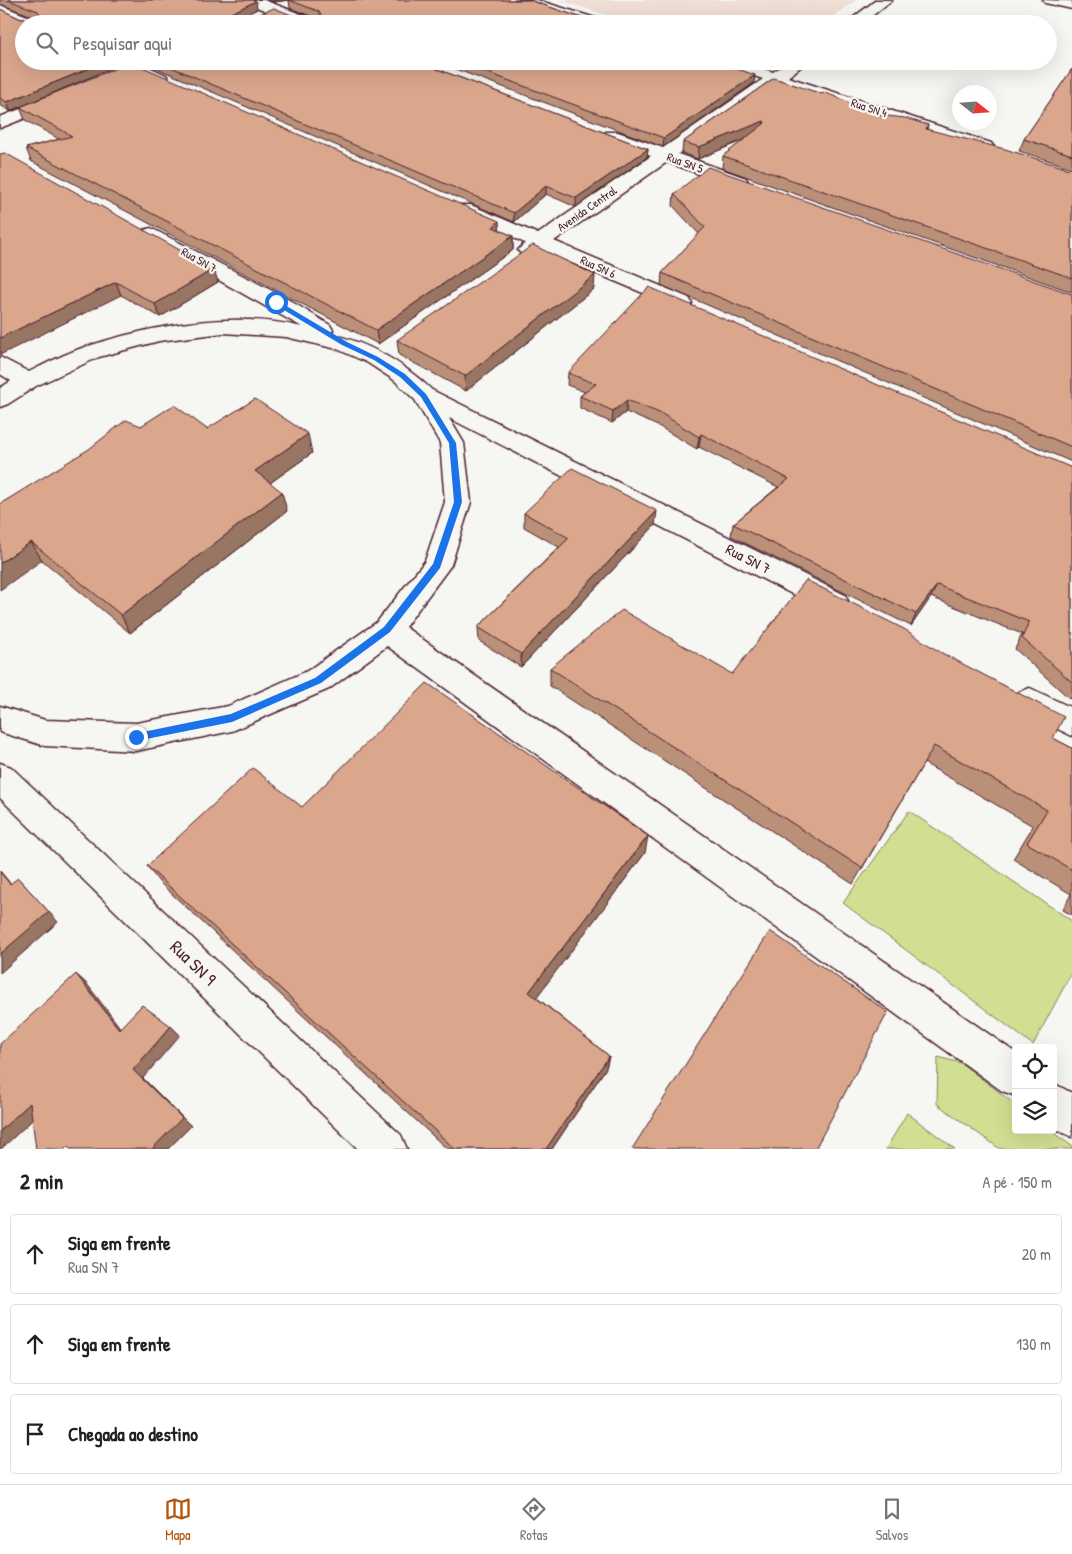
<!DOCTYPE html>
<html lang="pt">
<meta charset="utf-8">
<style>
:root{--surface:#fff;--page:#f6f6f6;--text:#202124;--muted:#757577;--line:#e0e0e0;--accent:#b45309}
body{margin:0;font-family:"Patrick Hand",sans-serif;background:var(--page);color:var(--text)}
.controls{position:absolute;right:15px;bottom:15px;display:grid;overflow:hidden;border-radius:5px;box-shadow:0 5px 20px #0002}
.controls button{width:45px;height:45px;display:grid;place-items:center;padding:0;border:0;border-bottom:1px solid var(--line);background:var(--surface);color:var(--text);font:25px sans-serif}
.compass{position:absolute;left:952px;top:85px;width:45px;height:45px;border-radius:50%;background:var(--surface);box-shadow:0 5px 20px #0002;rotate:107deg}
.stop{position:absolute;width:15px;height:15px;margin:-11px;border:4px solid #1a73e8;border-radius:50%;background:#fff}
.stop.end{background:#1a73e8;border-color:#fff;box-shadow:0 1px 5px #0008}
.list{margin:0;padding:0;list-style:none}
h2{display:flex;justify-content:space-between;align-items:center;height:65px;margin:0;padding:0 20px;font-size:21px}
h2 small{font-size:16px;font-weight:400;color:var(--muted)}
.list li{display:grid;grid-template-columns:32px 1fr auto;gap:15px;align-items:center;box-sizing:border-box;height:80px;margin:0 10px 10px;padding:0 10px;border:1px solid var(--line);border-radius:5px}
.list b{display:block;font-size:19px;white-space:nowrap}
.list p{margin:0;font-size:16px;white-space:nowrap;color:var(--muted)}
.list em{font-size:16px;font-style:normal;color:var(--muted)}
.icon{flex:none;width:28px;height:28px;fill:none;stroke:currentColor;stroke-width:2;stroke-linecap:round;stroke-linejoin:round}
.map{position:relative;flex:none;width:1072px;height:1149px;overflow:hidden}
.search{position:absolute;background:var(--surface);box-shadow:0 5px 20px #0002;left:15px;right:15px;top:15px;height:55px;display:flex;align-items:center;gap:12px;box-sizing:border-box;padding:0 18px;border-radius:28px;color:var(--muted);font-size:19px}
.sheet{height:335px;background:var(--surface)}
nav{display:flex;justify-content:space-around;align-items:center;box-sizing:border-box;height:70px;border-top:1px solid var(--line);background:var(--surface);font-size:14px;color:var(--muted)}
nav a{display:grid;justify-items:center;gap:2px}
nav .on{color:var(--accent)}
.map>svg:first-child{display:block}
.built{fill:#eeded4}
.green{fill:#d0df92;stroke:#8d7f5e}
.lines{fill:none;stroke-linecap:round;stroke-linejoin:round}
.minor-casing{stroke:#4a1f2b;stroke-width:3}
.minor{fill:#f6f6f2;fill-rule:evenodd}
.wall{fill:#bb9079;stroke:#4a1f2b}
.shaded-wall{fill:#997563;stroke:#4a1f2b}
.building{fill:#daa78d;stroke:#4a1f2b}
.route{fill:#1a73e8}
.labels{text-anchor:middle;stroke-width:4.5;stroke-linejoin:round;paint-order:stroke}
.far-street-label{font-size:12px;fill:#4a1f2b;stroke:#f6f6f2}
.street-label{font-size:15px;fill:#4a1f2b;stroke:#f6f6f2}
.near-street-label{font-size:18px;fill:#4a1f2b;stroke:#f6f6f2}
</style>
<div class="map">
<svg width="1072" height="1149" viewBox="0 0 1072 1149">
<rect width="100%" height="100%" fill="#f6f6f2"/>
<filter id="ink" filterUnits="userSpaceOnUse"><feTurbulence type="fractalNoise" baseFrequency=".02" numOctaves="2"/><feDisplacementMap in="SourceGraphic" scale="10" xChannelSelector="R" yChannelSelector="G"/><feConvolveMatrix kernelMatrix="1 2 1 2 8 2 1 2 1" color-interpolation-filters="sRGB"/></filter>
<g filter="url(#ink)">
<!-- built -->
<path class="built" d="M560 0H856L822 24H633Z"/>
<!-- green -->
<g class="green">
<path d="M909 811 1072 921V972L1033 1045 843 903Z"/>
<path d="M938 1057 961 1063 1016 1105V1130H1049L1072 1146V1149H1000L937 1104Z"/>
<path d="M907 1113 955 1149H886Z"/>
</g>
<g class="lines">
<defs>
<g id="minor">
<path d="M244 0H264L319 21 321 24H300L246 3Z"/>
<path d="M515 0H537L605 21 607 24H584L517 3Z"/>
<path d="M876 0H892L862 24H845Z"/>
<path d="M1043 0 1072 1V9L1045 3Z"/>
<path d="M0 5 40 21 42 24 24 25 0 14Z"/>
<path d="M114 61H136L166 75 168 78 166 81H154L116 64Z"/>
<path d="M715 61H740L773 72 789 61H808L788 77 991 143 994 147 991 151H979L777 84 678 154 746 178 748 182 746 186H732L667 162 554 241 689 298 692 303 689 308 681 309 541 250 528 256 521 254 518 250 525 243 457 213 454 209 457 205H471L538 234 651 156 606 140 603 136 606 132H618L663 148 763 79 717 64Z"/>
<path d="M58 94 64 95 66 99 64 103 0 128V117Z"/>
<path d="M151 228 284 297 330 325 333 330 330 334C370 343 402 362 432 390L845 595 849 603 845 611 835 614 825 611 449 418 464 443 471 502 451 565 405 627 1016 1053V1096L1002 1091 387 646 329 689 232 731 136 751 45 746 0 732V706L45 720 136 723 228 706 307 671 377 622 425 561 445 502 440 443 415 400 394 380 368 363 337 349 286 337 223 333 159 341 99 357 36 386 8 404 0 407V388L11 381 0 374V357L29 372C47 363 66 353 85 347 153 325 231 310 302 327L144 238 141 234 144 230Z"/>
<path d="M1030 688 1072 708V736L1019 710 1015 701 1019 692Z"/>
<path d="M0 763 11 767 401 1135 407 1149H358L0 798Z"/>
<path d="M1053 1083 1072 1093V1137L1053 1128Z"/>
</g>
</defs>
<!-- minor casing -->
<use href="#minor" class="minor-casing"/>
<!-- minor -->
<use href="#minor" class="minor"/>
</g>
<!-- wall -->
<g class="wall">
<path d="M0 0H252L257 9 241 17 299 18 313 17 290 8 289 0 274 2 269 0H529L591 21V24H24V61H116L117 66 10 111 0 105V9L21 19 35 17 0 4Z"/>
<path d="M150 61H416L648 149 647 157 576 207 546 194 514 222 152 66Z"/>
<path d="M434 61H714L754 83 663 147Z"/>
<path d="M1072 69V168L1019 151 1024 139Z"/>
<path d="M774 78 879 115 928 125 927 130 1072 170V292L722 168 723 156 744 140 698 159 682 153 683 142Z"/>
<path d="M20 107 499 230 513 236V250L378 344 31 161 26 148 59 139 25 120Z"/>
<path d="M0 154 218 282 160 317 121 295Z"/>
<path d="M674 194 1072 294V462L661 285 662 273 699 234 673 206Z"/>
<path d="M594 289 466 391 399 355 397 340Z"/>
<path d="M568 373 1072 468V697L1071 696 1069 698 1015 649 1022 634 931 597 911 626 731 536 733 524 778 487 699 447 697 449 660 427 626 412 612 423 580 408V396L585 392 567 385Z"/>
<path d="M141 426 207 429 312 453 270 483 287 511 130 633 42 560 0 504Z"/>
<path d="M524 513 655 525 521 667 479 641 478 627 559 547 524 527Z"/>
<path d="M550 668 732 674 1053 738 1072 748V915L1063 910 1071 894 1013 859 1033 826 924 763 853 884 550 686Z"/>
<path d="M302 807 645 853 536 997 609 1056 606 1068 552 1149H447L159 882 147 866Z"/>
</g>
<!-- shaded-wall -->
<g class="shaded-wall">
<path d="M274 0H289L274 2Z"/>
<path d="M256 1 257 9 231 22 229 17V14Z"/>
<path d="M107 61H116L117 66 10 111 7 102Z"/>
<path d="M755 75 754 83 663 147 664 138Z"/>
<path d="M764 121 762 132 698 159 699 147Z"/>
<path d="M648 149 647 157 576 207V198Z"/>
<path d="M546 186V194L514 222V213Z"/>
<path d="M499 221 500 235 493 227Z"/>
<path d="M513 236V250L378 344 376 330Z"/>
<path d="M214 269 218 282 160 317 155 304Z"/>
<path d="M595 275 594 289 466 391 465 376Z"/>
<path d="M116 282 121 295 0 355V338Z"/>
<path d="M627 400 626 412 612 423 613 411Z"/>
<path d="M308 434 312 453 260 490 255 471Z"/>
<path d="M701 434 699 447 697 449 699 437Z"/>
<path d="M282 492 287 511 130 633 121 615Z"/>
<path d="M657 511 655 525 521 667V654Z"/>
<path d="M31 542 42 560 0 590V563Z"/>
<path d="M937 585 931 597 911 626 916 614Z"/>
<path d="M648 836 645 853 530 1006 529 992Z"/>
<path d="M0 871 20 895 10 884 0 872Z"/>
<path d="M18 878 58 922 0 973V954Z"/>
<path d="M76 974 87 984 128 1038 119 1029Z"/>
<path d="M171 1026 180 1035 143 1078 191 1126 168 1149H152L133 1070Z"/>
<path d="M609 1056 606 1068 552 1149H546Z"/>
<path d="M30 1103 42 1111 1 1149H0V1131Z"/>
</g>
<!-- building -->
<g class="building">
<path d="M8 0H252L256 1 229 14V17L251 18 274 8 299 18 322 16 318 11 289 0H529L591 21 585 24H24V61H107L7 102 0 98V9L21 19 41 16 38 11Z"/>
<path d="M157 61H416L648 149 576 198 546 186 514 213Z"/>
<path d="M456 61H714L755 75 664 138Z"/>
<path d="M131 62 499 221 493 227 513 236 376 330 26 148 72 136 20 107Z"/>
<path d="M1072 69V155L1024 139Z"/>
<path d="M774 78 822 94 824 92 879 115 905 118 928 125 926 129 1005 149 1072 170V278L723 156 765 123 764 121 699 147 683 142Z"/>
<path d="M5 153 214 269 155 304 116 282 0 338V154Z"/>
<path d="M708 167 1072 294V447L662 273 705 227 674 194Z"/>
<path d="M533 245 595 275 465 376 397 340Z"/>
<path d="M649 287 1072 468V682L1022 638 1029 622 937 585 916 614 733 524 789 479 701 434 699 437 662 414 627 400 613 411 580 396 596 384 568 373Z"/>
<path d="M255 399 308 434 255 471 282 492 121 615 31 542 0 563V504L89 449 126 420 141 426 174 405 207 429Z"/>
<path d="M572 468 657 511 521 654 478 627 569 538 524 513Z"/>
<path d="M806 580 904 629 940 652 1064 717 1053 738 1072 748V870L1027 843 1047 810 934 746 862 868 550 668 622 610 732 674Z"/>
<path d="M427 683 648 836 529 992 609 1056 546 1149H455L147 866 253 768 302 807Z"/>
<path d="M0 872 10 884 18 878 49 912 0 954Z"/>
<path d="M770 931 888 1012 815 1149H632Z"/>
<path d="M76 974 119 1029 142 1005 171 1026 133 1070 182 1118 152 1149H70L68 1146 65 1149H36L30 1103 0 1131V1044Z"/>
</g>
</g>
<!-- route -->
<path class="route" d="M274 301H278L347 342 378 357 405 374 426 394 456 443 462 502 440 568 390 632 321 683 232 722 136 741 133 740V734L231 714 315 678 384 627 433 564 454 502 449 443 421 397 400 377 374 360 342 345 274 304Z"/>
<g class="labels">
<!-- far-street labels -->
<g class="far-street-label">
<text transform="translate(869 108) rotate(18)" y="4">Rua SN 4</text>
<text transform="translate(685 163) rotate(20)" y="4">Rua SN 5</text>
<text transform="translate(587 209) rotate(-35)" y="4">Avenida Central</text>
<text transform="translate(199 260) rotate(29)" y="4">Rua SN 7</text>
<text transform="translate(598 267) rotate(24)" y="4">Rua SN 6</text>
</g>
<!-- street labels -->
<g class="street-label">
<text transform="translate(748 559) rotate(27)" y="5">Rua SN 7</text>
</g>
<!-- near-street labels -->
<g class="near-street-label">
<text transform="translate(193 963) rotate(44)" y="6">Rua SN 9</text>
</g>
</g>
</svg>
<div class="controls">
<button><svg class="icon" aria-label="locate" viewBox="0 0 24 24"><circle cx="12" cy="12" r="6"/><path d="M12 2v4M12 18v4M2 12h4M18 12h4"/></svg></button>
<button><svg class="icon" aria-label="layers" viewBox="0 0 24 24"><path d="M12 4l9 5-9 5-9-5zM3 14l9 5 9-5"/></svg></button>
</div>
<svg class="compass" viewBox="-18 -18 36 36"><path d="M0-13l5 13h-10z" fill="#e53935"/><path d="M0 13l5-13h-10z" fill="#757577"/></svg>
<div class="stop" style="left:276px;top:302px"></div>
<div class="stop end" style="left:136px;top:737px"></div>
<div class="search"><svg class="icon" aria-label="search" viewBox="0 0 24 24"><circle cx="10" cy="10" r="6"/><path d="M15 15l6 6"/></svg>Pesquisar aqui</div>
</div>
<section class="sheet">
<h2>2 min<small>A pé · 150 m</small></h2>
<ul class="list">
<li><svg class="icon" aria-label="ahead" viewBox="0 0 24 24"><path d="M12 20V5M6 11l6-6 6 6"/></svg><div><b>Siga em frente</b><p>Rua SN 7</p></div><em>20 m</em></li>
<li><svg class="icon" aria-label="ahead" viewBox="0 0 24 24"><path d="M12 20V5M6 11l6-6 6 6"/></svg><div><b>Siga em frente</b></div><em>130 m</em></li>
<li><svg class="icon" aria-label="arrive" viewBox="0 0 24 24"><path d="M6 21V4h12l-3 4 3 4H6"/></svg><div><b>Chegada ao destino</b></div></li>
</ul>
</section>
<nav>
<a class="on"><svg class="icon" aria-label="map" viewBox="0 0 24 24"><path d="M3 6l6-2 6 2 6-2v14l-6 2-6-2-6 2zM9 4v14M15 6v14"/></svg>Mapa</a>
<a><svg class="icon" aria-label="directions" viewBox="0 0 24 24"><path d="M12 3l9 9-9 9-9-9zM9 14v-3h6M13 9l2 2-2 2"/></svg>Rotas</a>
<a><svg class="icon" aria-label="saved" viewBox="0 0 24 24"><path d="M7 4h10v16l-5-4-5 4z"/></svg>Salvos</a>
</nav>
